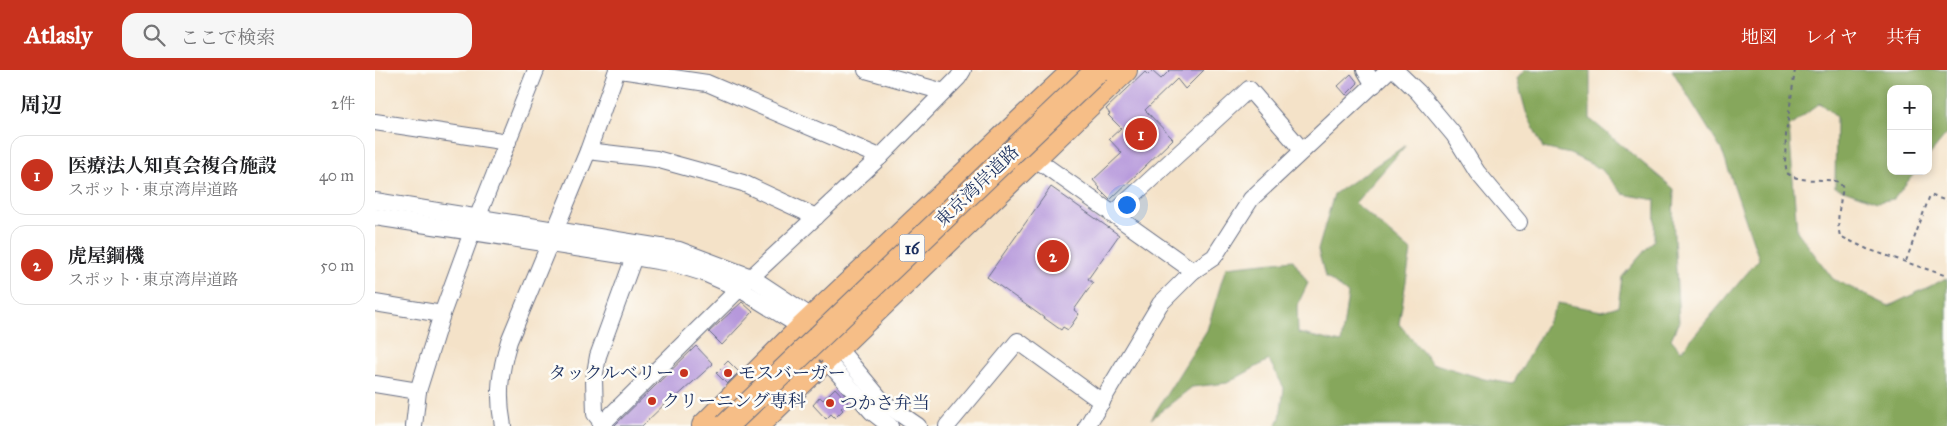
<!DOCTYPE html>
<html lang="ja">
<meta charset="utf-8">
<style>
:root{--surface:#fff;--page:#f6f6f6;--text:#202124;--muted:#757577;--line:#e0e0e0;--accent:#c8321e}
body{margin:0;font-family:"IM FELL Great Primer","Noto Serif JP",serif;background:var(--page);color:var(--text)}
.controls{position:absolute;right:15px;top:15px;display:grid;overflow:hidden;border-radius:10px;box-shadow:0 2px 8px #0003}
.controls button{width:45px;height:45px;display:grid;place-items:center;padding:0;border:0;border-bottom:1px solid var(--line);background:var(--surface);color:var(--text);font:25px sans-serif}
.you{position:absolute;left:751px;top:134px;width:18px;height:18px;margin:-12px;border:4px solid #fff;border-radius:50%;background:#1a73e8;box-shadow:0 0 0 8px #1a73e833}
.badge{display:grid;place-items:center;width:32px;height:32px;border-radius:50%;background:var(--accent);color:#fff;font-size:16px;font-weight:700}
.pin{position:absolute;translate:-50% -50%;border:2px solid #fff;box-shadow:0 1px 5px #0006}
.list{margin:0;padding:0;list-style:none}
h2{display:flex;justify-content:space-between;align-items:center;height:65px;margin:0;padding:0 20px;font-size:21px}
h2 small{font-size:16px;font-weight:400;color:var(--muted)}
.list li{display:grid;grid-template-columns:32px 1fr auto;gap:15px;align-items:center;box-sizing:border-box;height:80px;margin:0 10px 10px;padding:0 10px;border:1px solid var(--line);border-radius:15px}
.list b{display:block;font-size:19px;white-space:nowrap}
.list p{margin:0;font-size:16px;white-space:nowrap;color:var(--muted)}
.list em{font-size:16px;font-style:normal;color:var(--muted)}
.icon{flex:none;width:28px;height:28px;fill:none;stroke:currentColor;stroke-width:2;stroke-linecap:round;stroke-linejoin:round}
.map{position:relative;flex:none;width:1572px;height:356px;overflow:hidden}
header{display:flex;align-items:center;gap:30px;box-sizing:border-box;height:70px;padding:0 25px;background:var(--accent);color:#fff}
header strong{font-size:24px}
nav{display:flex;gap:28px;margin-inline-start:auto;font-size:18px}
.search{width:350px;height:45px;background:var(--page);display:flex;align-items:center;gap:12px;box-sizing:border-box;padding:0 18px;border-radius:15px;color:var(--muted);font-size:19px}
main{display:flex}
aside{flex:1;background:var(--surface)}
.map>svg:first-child{display:block}
.forest{fill:#86a75c;stroke:#506b5d}
.building{fill:#b698db}
.lines{fill:none;stroke-linecap:round;stroke-linejoin:round}
.minor-casing{stroke:#676e83;stroke-width:18}
.highway-casing{stroke:#676e83;stroke-width:26}
.path{stroke:#676e83;stroke-width:2;stroke-dasharray:4 4;stroke-linecap:butt}
.minor{stroke:#fff;stroke-width:16}
.highway{stroke:#f6be87;stroke-width:24}
.highway-bridge-casing{stroke:#676e83;stroke-width:26;stroke-linecap:butt}
.path-bridge{stroke:#676e83;stroke-width:2;stroke-dasharray:4 4;stroke-linecap:butt}
.highway-bridge{stroke:#f6be87;stroke-width:24}
.poi-dot{fill:#c8321e;stroke:#fdfcf7;stroke-width:2}
.labels{text-anchor:middle;stroke-width:5;stroke-linejoin:round;paint-order:stroke}
.shield{fill:#fdfcf7;stroke:#5f6c8c;stroke-width:1}
.shield-label{font-size:16px;font-weight:bold;fill:#1b2f5e}
.street-label{font-size:18px;fill:#1b2f5e;stroke:#fdfcf7}
.poi-label{font-size:18px;fill:#1b2f5e;stroke:#fdfcf7;text-anchor:start}
</style>
<header>
<strong>Atlasly</strong>
<div class="search"><svg class="icon" aria-label="search" viewBox="0 0 24 24"><circle cx="10" cy="10" r="6"/><path d="M15 15l6 6"/></svg>ここで検索</div>
<nav><a>地図</a><a>レイヤ</a><a>共有</a></nav>
</header>
<main>
<aside>
<h2>周辺<small>2件</small></h2>
<ul class="list">
<li><span class="badge">1</span><div><b>医療法人知真会複合施設</b><p>スポット · 東京湾岸道路</p></div><em>40 m</em></li>
<li><span class="badge">2</span><div><b>虎屋鋼機</b><p>スポット · 東京湾岸道路</p></div><em>50 m</em></li>
</ul>
</aside>
<div class="map">
<svg width="1572" height="356" viewBox="0 0 1572 356">
<rect width="100%" height="100%" fill="#fdfcf7"/>
<filter id="ink" filterUnits="userSpaceOnUse"><feTurbulence type="fractalNoise" baseFrequency=".02" numOctaves="2"/><feDisplacementMap in="SourceGraphic" scale="10" xChannelSelector="R" yChannelSelector="G"/><feConvolveMatrix kernelMatrix="1 2 1 2 8 2 1 2 1" color-interpolation-filters="sRGB"/></filter>
<filter id="wash" filterUnits="userSpaceOnUse"><feTurbulence type="fractalNoise" baseFrequency=".0096" numOctaves="4" result="noise"/><feDisplacementMap in="SourceGraphic" scale="20" xChannelSelector="R" yChannelSelector="G"/><feGaussianBlur stdDeviation="1.12" result="paint"/><feColorMatrix in="noise" values="0 0 0 0 0 0 0 0 0 0 0 0 0 0 0 0 0 1.4 0 .05"/><feComposite in="paint" operator="in"/></filter>
<g filter="url(#wash)">
<rect width="100%" height="100%" fill="#f4e2c8"/>
<!-- forest -->
<path class="forest" d="M1150 0H1215V49L1299 119 1298 148 1304 252 1296 269 1306 281 1384 189 1347 81 1297 0H1572V64L1553 87V19H1516V101H1541L1519 129 1502 132 1460 117 1461 47 1445 33 1414 57 1422 161 1458 209 1514 236 1572 208V356H901L905 348 909 318 894 290 852 313 817 317 776 349 832 260 851 197 918 190 933 213 922 236 923 263 966 273 973 224 950 206 943 180 959 124 1031 75 980 133 1036 181 1024 254 1057 293 1109 309 1138 314 1183 233 1227 241 1243 236 1247 207 1279 170 1280 130 1248 124 1226 99 1195 84 1168 78 1151 42 1142 9Z"/>
<g id="blocks">
<!-- building -->
<g class="building">
<path d="M795 0H829L810 19 802 9 770 40 798 69 735 130 724 119 725 118 718 110 747 83 734 69 746 58 733 45 735 44 731 39 770 2 773 5 777 1 786 9Z"/>
<path d="M976 4 983 13 971 25 963 16Z"/>
<path d="M676 117 744 165 713 209 718 213 699 240 704 244 693 260 688 257 686 260 612 207Z"/>
<path d="M367 232 378 242 347 275 334 262Z"/>
<path d="M321 276 338 294 298 330 296 328 267 356H239Z"/>
<path d="M353 291 364 302 352 314 341 303Z"/>
<path d="M460 318 473 332 466 338 468 340 460 348 456 344 451 349 438 335 445 327 448 330Z"/>
</g>
</g>
</g>
<g filter="url(#ink)">
<use href="#blocks" fill-opacity="0" stroke="#676e83" stroke-width="1"/>
<g class="lines">
<defs>
<g id="minor">
<path d="M245 0 332 13 505 87"/>
<path d="M491 0 569 22"/>
<path d="M990 0 999 15"/>
<path d="M1020 0 1043 22 1079 65 1102 102 1144 152"/>
<path d="M0 52 133 72"/>
<path d="M213 81 281 89 368 113 441 147"/>
<path d="M658 87 818 201"/>
<path d="M0 131 304 180 376 207 438 248 508 332 543 356"/>
<path d="M737 145 874 19 927 80"/>
<path d="M103 146 161 0"/>
<path d="M0 147 259 187 300 194 329 203 365 219 418 252 497 342 515 356"/>
<path d="M0 233 67 244"/>
<path d="M0 314 43 321"/>
<path d="M228 354 220 344 219 309 223 286 259 187"/>
<path d="M39 356 43 321 67 244 97 162"/>
<path d="M128 356C122 325 125 301 134 271L213 81 242 0"/>
<path d="M225 356 372 211 505 87 583 8 588 0"/>
<path d="M572 356 643 271 727 332"/>
<path d="M712 356 785 234 818 201 839 187 876 129 1014 0"/>
</g>
<g id="highway">
<path d="M329 356 426 259 700 0"/>
<path d="M381 356 750 0"/>
</g>
</defs>
<!-- minor casing -->
<use href="#minor" class="minor-casing"/>
<!-- highway casing -->
<use href="#highway" class="highway-casing"/>
<!-- path -->
<g class="path">
<path d="M1420 0 1411 64 1410 92 1412 103C1426 114 1448 107 1464 112L1468 118C1465 134 1461 150 1465 166L1492 179 1572 206"/>
<path d="M1531 191 1555 125 1572 131"/>
</g>
<!-- minor -->
<use href="#minor" class="minor"/>
<!-- highway -->
<use href="#highway" class="highway"/>
<defs>
<path id="highway-bridge" d="M351 356 723 0"/>
</defs>
<!-- highway-bridge casing -->
<use href="#highway-bridge" class="highway-bridge-casing"/>
<!-- path-bridge -->
<path class="path-bridge" d="M444 290 458 304"/>
<!-- highway-bridge -->
<use href="#highway-bridge" class="highway-bridge"/>
</g>
</g>
<!-- markers -->
<g class="poi-dot">
<circle cx="309" cy="303" r="5"/>
<circle cx="353" cy="303" r="5"/>
<circle cx="277" cy="331" r="5"/>
<circle cx="455" cy="333" r="5"/>
</g>
<g class="labels">
<!-- shield labels -->
<rect class="shield" x="524.5" y="164.5" width="25" height="27" rx="4"/>
<g class="shield-label">
<text x="537" y="184">16</text>
</g>
<!-- street labels -->
<g class="street-label">
<text transform="translate(602 116) rotate(-44)" y="6">東京湾岸道路</text>
</g>
<!-- poi labels -->
<g class="poi-label">
<text x="299" y="309" text-anchor="end">タックルベリー</text>
<text x="363" y="309">モスバーガー</text>
<text x="287" y="337">クリーニング専科</text>
<text x="465" y="339">つかさ弁当</text>
</g>
</g>
</svg>
<div class="controls">
<button>+</button>
<button>−</button>
</div>
<div class="you"></div>
<div class="pin badge" style="left:766px;top:64px">1</div>
<div class="pin badge" style="left:678px;top:186px">2</div>
</div>
</main>
